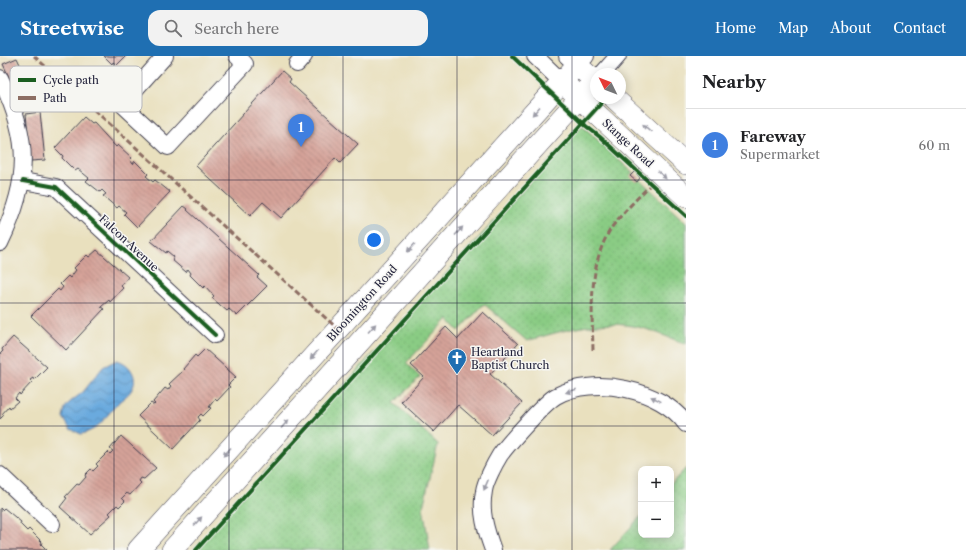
<!DOCTYPE html>
<meta charset="utf-8">
<style>
:root{--surface:#fff;--page:#f2f2f2;--text:#202124;--muted:#757577;--line:#e0e0e0;--accent:#1f6fb2}
body{margin:0;font-family:"Libre Caslon Text",serif;background:var(--page);color:var(--text)}
.controls{position:absolute;right:12px;bottom:12px;display:grid;overflow:hidden;border-radius:8px;box-shadow:0 2px 10px #0003}
.controls button{width:36px;height:36px;display:grid;place-items:center;padding:0;border:0;border-bottom:1px solid var(--line);background:var(--surface);color:var(--text);font:20px sans-serif}
.compass{position:absolute;left:590px;top:12px;width:36px;height:36px;border-radius:50%;background:var(--surface);box-shadow:0 2px 10px #0003;rotate:313deg}
.you{position:absolute;left:374px;top:184px;width:14px;height:14px;margin:-10px;border:3px solid #fff;border-radius:50%;background:#1a73e8;box-shadow:0 0 0 6px #1a73e833}
.badge{display:grid;place-items:center;width:26px;height:26px;border-radius:50%;background:var(--accent);color:#fff;font-size:13px;font-weight:700}
.pin{position:absolute;translate:-50% -33px;filter:drop-shadow(0 1px 2px #0008)}
.pin::after{content:'';position:absolute;top:21px;width:14px;height:12px;background:inherit;clip-path:polygon(0 0,100% 0,50% 100%)}
.list{margin:0;padding:0;list-style:none}
h2{display:flex;justify-content:space-between;align-items:center;height:52px;margin:0;padding:0 16px;font-size:17px}
h2 small{font-size:13px;font-weight:400;color:var(--muted)}
.list li{display:grid;grid-template-columns:26px 1fr auto;gap:12px;align-items:center;box-sizing:border-box;height:72px;padding:0 16px;border-top:1px solid var(--line)}
.list b{display:block;font-size:15px;white-space:nowrap}
.list p{margin:0;font-size:13px;white-space:nowrap;color:var(--muted)}
.list em{font-size:13px;font-style:normal;color:var(--muted)}
.icon{flex:none;width:22px;height:22px;fill:none;stroke:currentColor;stroke-width:2;stroke-linecap:round;stroke-linejoin:round}
.map{position:relative;flex:none;width:686px;height:494px;overflow:hidden}
header{display:flex;align-items:center;gap:24px;box-sizing:border-box;height:56px;padding:0 20px;background:var(--accent);color:#fff}
header strong{font-size:19px}
nav{display:flex;gap:22px;margin-inline-start:auto;font-size:14px}
.search{width:280px;height:36px;background:var(--page);display:flex;align-items:center;gap:10px;box-sizing:border-box;padding:0 14px;border-radius:12px;color:var(--muted);font-size:15px}
main{display:flex}
aside{flex:1;background:var(--surface)}
.map>svg:first-child{display:block}
.grass{fill:url(#grass-dots);stroke:#567760}
.water{fill:url(#water-waves);stroke:#46668c}
.building{fill:url(#building-back-hatch)}
.lines{fill:none;stroke-linecap:round;stroke-linejoin:round}
.minor-casing{stroke:#403e4f;stroke-width:18}
.major-casing{stroke:#403e4f;stroke-width:22}
.minor{stroke:#fff;stroke-width:16}
.major{stroke:#fff;stroke-width:21}
.quiet{stroke:#8d6e63;stroke-width:3;stroke-dasharray:6 3;stroke-linecap:butt}
.cycleway-casing{stroke:#f6f6f2;stroke-width:6}
.cycleway{stroke:#1b5e20;stroke-width:4}
.oneway{fill:#9c9ca7}
.grid{fill:none;stroke:#22223b;stroke-width:1;stroke-opacity:0.55}
.labels{text-anchor:middle;stroke-width:3;stroke-linejoin:round;paint-order:stroke}
.street-label{font-size:11px;fill:#22223b;stroke:#f6f6f2}
.poi-label{font-size:11px;fill:#22223b;stroke:#f6f6f2;text-anchor:start}
.key{fill:#f6f6f2;stroke:#b6b6bb;stroke-width:1}
.key-label{font-size:11px;fill:#22223b}
</style>
<header>
<strong>Streetwise</strong>
<div class="search"><svg class="icon" aria-label="search" viewBox="0 0 24 24"><circle cx="10" cy="10" r="6"/><path d="M15 15l6 6"/></svg>Search here</div>
<nav><a>Home</a><a>Map</a><a>About</a><a>Contact</a></nav>
</header>
<main>
<div class="map">
<svg width="686" height="494" viewBox="0 0 686 494">
<defs>
<pattern id="grass-dots" width="8" height="8" patternUnits="userSpaceOnUse"><rect width="8" height="8" fill="#8acc84"/><path d="M2 2h.1M6 6h.1" fill="none" stroke="#77af73" stroke-width="1.8" stroke-linecap="round"/></pattern>
<pattern id="water-waves" width="16" height="10" patternUnits="userSpaceOnUse"><rect width="16" height="10" fill="#6aaade"/><path d="M0 5q4-4 8 0t8 0" fill="none" stroke="#578ab5"/></pattern>
<pattern id="building-back-hatch" width="6" height="6" patternUnits="userSpaceOnUse"><rect width="6" height="6" fill="#d5a399"/><path d="M-1 5l2 2M0 0l6 6M5-1l2 2" fill="none" stroke="#ac847e"/></pattern>
</defs>
<rect width="100%" height="100%" fill="#f6f6f2"/>
<filter id="ink" filterUnits="userSpaceOnUse"><feTurbulence type="fractalNoise" baseFrequency=".025" numOctaves="2"/><feDisplacementMap in="SourceGraphic" scale="8" xChannelSelector="R" yChannelSelector="G"/><feConvolveMatrix kernelMatrix="1 2 1 2 8 2 1 2 1" color-interpolation-filters="sRGB"/></filter>
<filter id="wash" filterUnits="userSpaceOnUse"><feTurbulence type="fractalNoise" baseFrequency=".012" numOctaves="4" result="noise"/><feDisplacementMap in="SourceGraphic" scale="16" xChannelSelector="R" yChannelSelector="G"/><feGaussianBlur stdDeviation="0.9" result="paint"/><feColorMatrix in="noise" values="0 0 0 0 0 0 0 0 0 0 0 0 0 0 0 0 0 1.4 0 .05"/><feComposite in="paint" operator="in"/></filter>
<g filter="url(#wash)">
<rect width="100%" height="100%" fill="#e9e0be"/>
<!-- grass -->
<g class="grass">
<path d="M582 69 686 167V288C669 282 651 273 633 270 597 264 561 275 527 285L484 248 459 275 448 263 406 307 420 321 394 347 438 388 423 451 430 494H193Z"/>
<path d="M686 412V494H610L641 460V479H671V428Z"/>
</g>
<!-- water -->
<path class="water" d="M117 304C130 307 139 322 132 333 130 338 123 342 119 346 107 358 99 375 81 378L70 373 63 361 65 352 69 347 83 336 103 311Z"/>
<g id="blocks">
<!-- building -->
<g class="building">
<path d="M104 0H126L117 9 113 6 112 8Z"/>
<path d="M17 2 37 45 23 51 3 8Z"/>
<path d="M282 15 291 23 289 26 358 88 340 107 335 102 281 162 263 146 250 160 196 110Z"/>
<path d="M40 56 45 104 31 105 26 58Z"/>
<path d="M84 61 92 68 94 67 116 91 118 89 132 102 130 104 133 108 135 105 148 118 146 120 153 126 155 124 170 136 137 171 124 158 126 156 119 150 117 152 103 140 106 138 102 134 100 136 86 125 89 122 78 113 75 115 62 102 63 100 55 92Z"/>
<path d="M634 116 640 122 637 126 630 120Z"/>
<path d="M184 150 188 153 187 154 259 219 257 221 267 230 237 260 229 253 227 255 212 242 214 240 205 230 203 232 190 219 191 217 188 213 186 216 172 204 174 201 167 195 166 197 151 185Z"/>
<path d="M97 194 128 221 121 230 123 232 110 246 109 244 101 251 104 253 66 294 31 260 58 233 60 235 63 231 60 228 68 220 70 222 76 214 74 212 87 199 89 201Z"/>
<path d="M483 256 518 288 490 318 522 347 492 379 458 349 434 376 401 346 424 321 411 309 446 271 458 283Z"/>
<path d="M13 281 47 311 34 324 33 322 30 324 32 326 20 339 19 337 15 342 18 345 10 352 9 350 2 358 4 359 0 363V298L3 295 2 293Z"/>
<path d="M205 293 236 321 228 329 230 331 217 345 215 343 209 351 211 352 203 360 201 358 198 361 200 364 173 393 138 360 151 347 154 349 155 348 153 346 165 332 168 334 171 330 169 328 184 314 183 313 195 299 197 301Z"/>
<path d="M121 380 156 412 144 423 141 422 139 425 141 427 130 439 127 437 122 442 125 445 119 451 117 449 109 457 111 459 90 478 60 451 67 442 65 441 77 428 79 429 86 421 85 419 91 413 93 415 98 410 96 408 108 396 110 398 113 395 110 393Z"/>
<path d="M0 452 2 454 4 452 21 466 20 468 27 475 29 473 42 486 41 488 47 494H0Z"/>
</g>
</g>
</g>
<g filter="url(#ink)">
<use href="#blocks" fill-opacity="0" stroke="#403e4f" stroke-width="1"/>
<g class="lines">
<defs>
<g id="minor">
<path d="M165 0 122 48 168 91 245 8 237 0"/>
<path d="M535 0 562 26"/>
<path d="M567 0 577 9 586 0"/>
<path d="M297 8 304 0"/>
<path d="M602 18 618 0"/>
<path d="M0 22C31 83 30 125 0 187"/>
<path d="M23 125 56 131 215 279"/>
<path d="M0 419 52 468"/>
<path d="M493 494C486 475 480 456 484 435 485 426 495 407 500 399 508 388 545 346 556 340 594 319 661 333 686 368"/>
</g>
<g id="major">
<path d="M570 33 686 141"/>
<path d="M614 42 686 108"/>
<path d="M138 494 577 9 596 26"/>
<path d="M172 494 595 25"/>
</g>
</defs>
<!-- minor casing -->
<use href="#minor" class="minor-casing"/>
<!-- major casing -->
<use href="#major" class="major-casing"/>
<!-- minor -->
<use href="#minor" class="minor"/>
<!-- major -->
<use href="#major" class="major"/>
<!-- quiet -->
<g class="quiet">
<path d="M34 0 338 273"/>
<path d="M593 294C592 254 588 207 612 171 623 156 638 142 651 128"/>
</g>
<defs>
<g id="cycleway">
<path d="M512 0 586 70 600 81 686 160"/>
<path d="M23 125 56 131 215 279"/>
<path d="M196 494 606 42"/>
</g>
</defs>
<!-- cycleway casing -->
<use href="#cycleway" class="cycleway-casing"/>
<!-- cycleway -->
<use href="#cycleway" class="cycleway"/>
</g>
<!-- one-way arrows -->
<defs><path id="oneway-solid" d="M-6-.8H1V-3.2L6.5 0L1 3.2V.8H-6Z"/></defs>
<g class="oneway">
<use href="#oneway-solid" transform="translate(536 55) rotate(132)"/>
<use href="#oneway-solid" transform="translate(647 72) rotate(-138)"/>
<use href="#oneway-solid" transform="translate(662 119) rotate(43)"/>
<use href="#oneway-solid" transform="translate(459 175) rotate(-48)"/>
<use href="#oneway-solid" transform="translate(411 192) rotate(132)"/>
<use href="#oneway-solid" transform="translate(372 272) rotate(-48)"/>
<use href="#oneway-solid" transform="translate(314 299) rotate(132)"/>
<use href="#oneway-solid" transform="translate(571 335) rotate(163)"/>
<use href="#oneway-solid" transform="translate(656 343) rotate(-154)"/>
<use href="#oneway-solid" transform="translate(285 368) rotate(-48)"/>
<use href="#oneway-solid" transform="translate(227 396) rotate(132)"/>
<use href="#oneway-solid" transform="translate(486 429) rotate(113)"/>
<use href="#oneway-solid" transform="translate(198 465) rotate(-48)"/>
</g>
</g>
<!-- grid -->
<path class="grid" d="M114 0V494M229 0V494M343 0V494M457 0V494M572 0V494M0 124H686M0 247H686M0 370H686"/>
<!-- icons -->
<defs>
<symbol id="church-pin" viewBox="-11 -11 22 30"><path d="M0 17L-7.5 6A9.5 9.5 0 1 1 7.5 6Z" fill="#1f6fb2" stroke="#f6f6f2"/><path d="M-1.2-6h2.4v3.5h3.3v2.4h-3.3V6h-2.4V-.1h-3.3v-2.4h3.3Z" fill="#fff"/></symbol>
</defs>
<g fill-rule="evenodd">
<use href="#church-pin" x="446" y="291" width="22" height="30"/>
</g>
<g class="labels">
<!-- street labels -->
<g class="street-label">
<text transform="translate(628 87) rotate(43)" y="4">Stange Road</text>
<text transform="translate(129 187) rotate(43)" y="4">Falcon Avenue</text>
<text transform="translate(362 247) rotate(-48)" y="4">Bloomington Road</text>
</g>
<!-- poi labels -->
<g class="poi-label">
<text x="471" y="300">Heartland<tspan x="471" dy="13">Baptist Church</tspan></text>
</g>
</g>
<!-- legend -->
<rect x="10" y="10" width="132" height="46" rx="6" class="key"/>
<rect x="18" y="22" width="18" height="4" fill="#1b5e20"/>
<rect x="18" y="40" width="18" height="4" fill="#8d6e63"/>
<g class="key-label">
<text x="43" y="28">Cycle path</text>
<text x="43" y="46">Path</text>
</g>
</svg>
<div class="controls">
<button>+</button>
<button>−</button>
</div>
<svg class="compass" viewBox="-18 -18 36 36"><path d="M0-13l5 13h-10z" fill="#e53935"/><path d="M0 13l5-13h-10z" fill="#757577"/></svg>
<div class="you"></div>
<div class="pin badge" style="left:301px;top:91px;background:#3f7fe0">1</div>
</div>
<aside>
<h2>Nearby<small></small></h2>
<ul class="list">
<li><span class="badge" style="background:#3f7fe0">1</span><div><b>Fareway</b><p>Supermarket</p></div><em>60 m</em></li>
</ul>
</aside>
</main>
